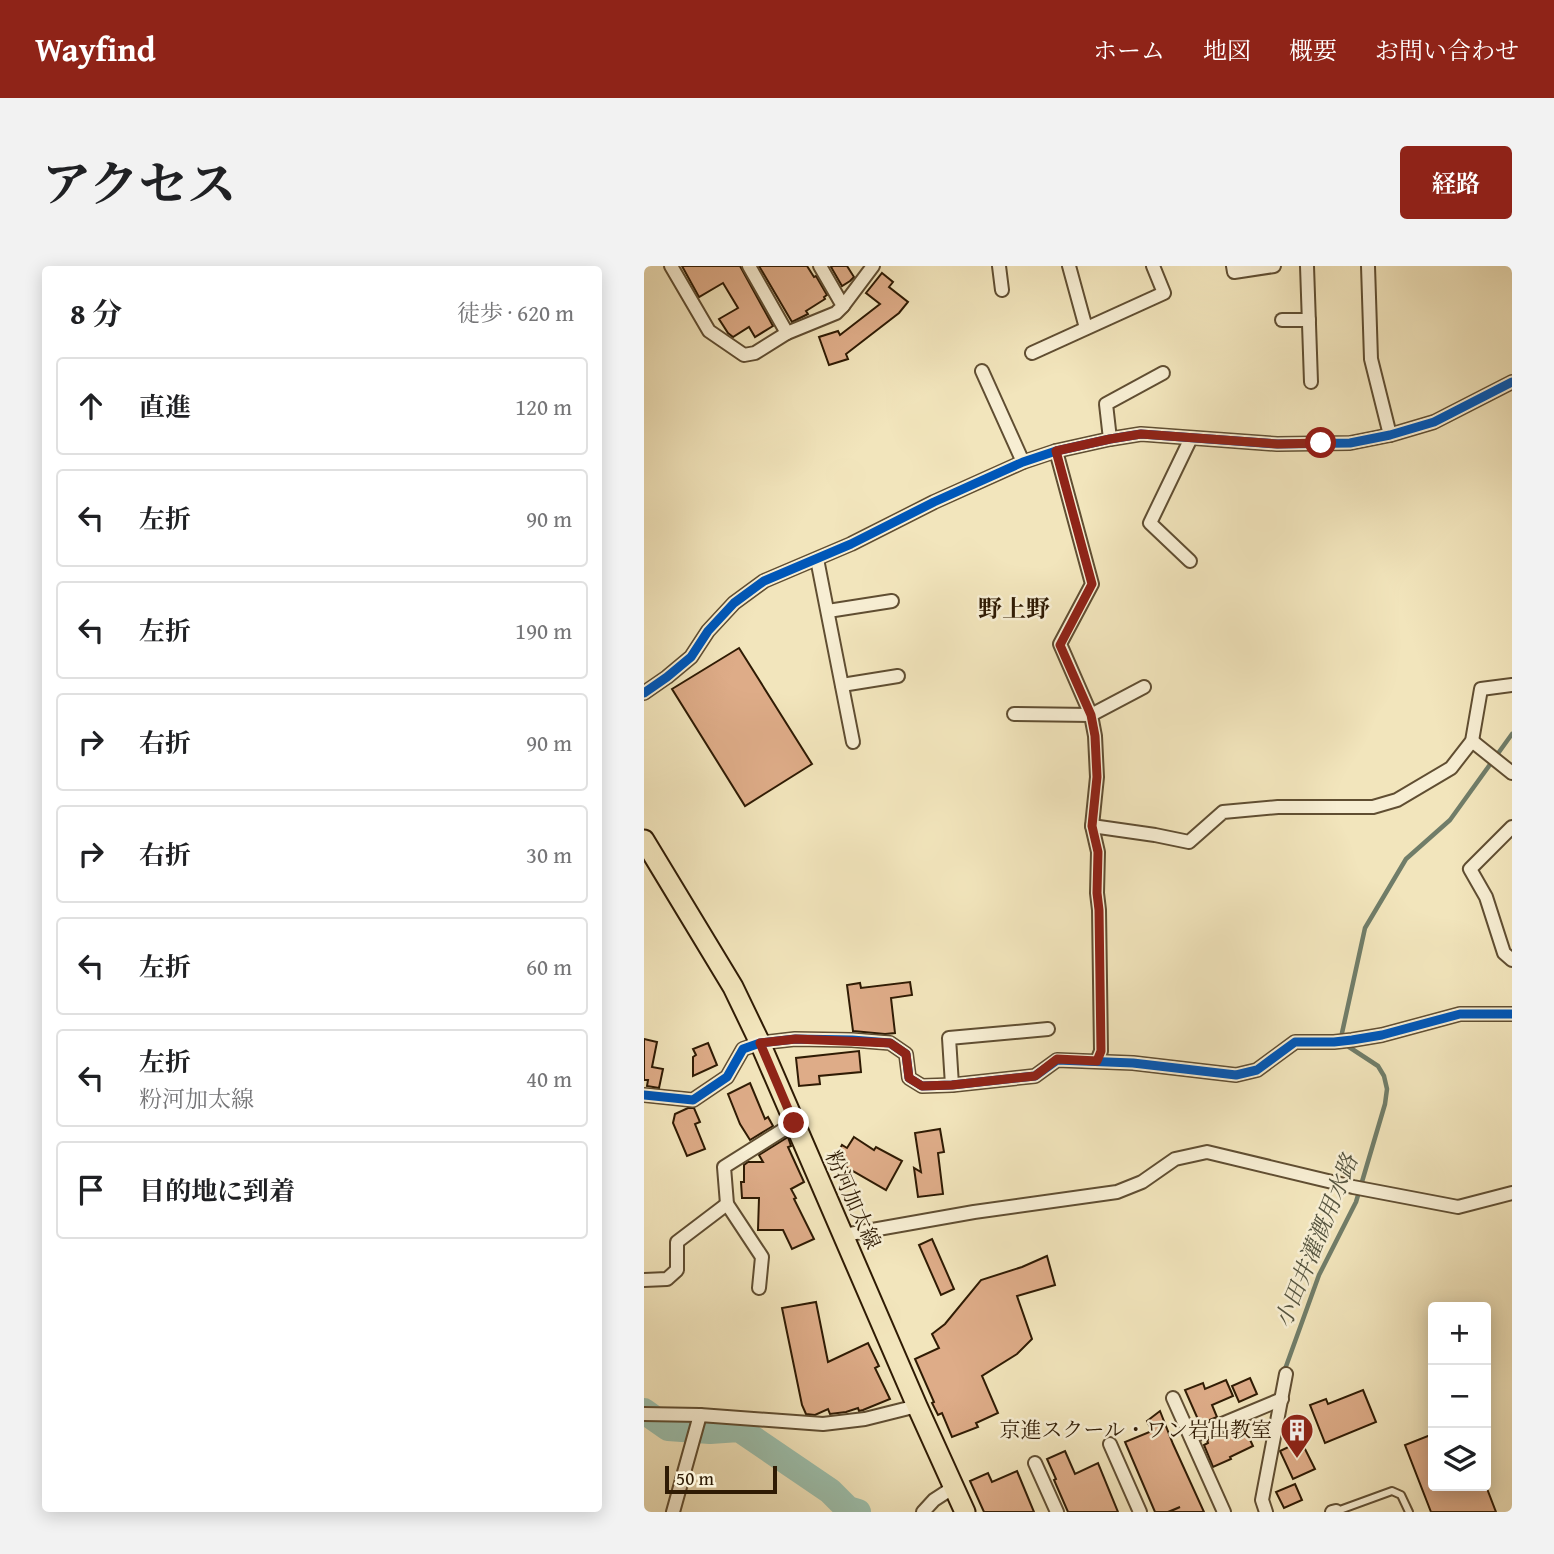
<!DOCTYPE html>
<html lang="ja">
<meta charset="utf-8">
<style>
:root{--surface:#fff;--page:#f2f2f2;--text:#202124;--muted:#757577;--line:#e0e0e0;--accent:#8f2418}
body{margin:0;font-family:"Gentium Book Plus","Noto Serif JP",serif;background:var(--page);color:var(--text)}
.controls{position:absolute;right:21px;bottom:21px;display:grid;overflow:hidden;border-radius:7px;box-shadow:0 4px 18px #0003}
.controls button{width:63px;height:63px;display:grid;place-items:center;padding:0;border:0;border-bottom:2px solid var(--line);background:var(--surface);color:var(--text);font:35px sans-serif}
.scale{position:absolute;left:21px;bottom:18px;width:112px;box-sizing:border-box;padding-left:7px;border:4px solid #2f1b04;border-top:0;font-size:19px;line-height:24px;white-space:nowrap;color:#2f1b04;-webkit-text-stroke:5px #f7eed3;paint-order:stroke}
.stop{position:absolute;width:21px;height:21px;margin:-16px;border:5px solid #8f2418;border-radius:50%;background:#fff}
.stop.end{background:#8f2418;border-color:#fff;box-shadow:0 2px 7px #0008}
.list{margin:0;padding:0;list-style:none}
h2{display:flex;justify-content:space-between;align-items:center;height:91px;margin:0;padding:0 28px;font-size:30px}
h2 small{font-size:23px;font-weight:400;color:var(--muted)}
.list li{display:grid;grid-template-columns:46px 1fr auto;gap:21px;align-items:center;box-sizing:border-box;height:98px;margin:0 14px 14px;padding:0 14px;border:2px solid var(--line);border-radius:7px}
.list b{display:block;font-size:26px;white-space:nowrap}
.list p{margin:0;font-size:23px;white-space:nowrap;color:var(--muted)}
.list em{font-size:23px;font-style:normal;color:var(--muted)}
.icon{flex:none;width:38px;height:38px;fill:none;stroke:currentColor;stroke-width:2;stroke-linecap:round;stroke-linejoin:round}
.map{position:relative;flex:none;width:868px;height:1246px;overflow:hidden;border-radius:7px}
header{display:flex;align-items:center;gap:42px;box-sizing:border-box;height:98px;padding:0 35px;background:var(--accent);color:#fff}
header strong{font-size:33px}
nav{display:flex;gap:38px;margin-inline-start:auto;font-size:24px}
.intro{display:flex;align-items:center;justify-content:space-between;box-sizing:border-box;height:168px;padding:0 42px}
h1{margin:0;font-size:49px}
.button{padding:18px 32px;border-radius:7px;background:var(--accent);color:#fff;font-size:24px;font-weight:700}
main{display:flex;gap:42px;padding:0 42px}
aside{flex:1;background:var(--surface);border-radius:7px;box-shadow:0 4px 18px #0003}
.map>svg:first-child{display:block}
.lines{fill:none;stroke-linecap:round;stroke-linejoin:round}
.stream{stroke:#707d69;stroke-width:4.5}
.river{stroke:#9cbfac;stroke-width:26}
.building{fill:#deac88;stroke:#2f1b04;stroke-width:2}
.lane-casing{stroke:#604e32;stroke-width:10}
.street-casing{stroke:#604e32;stroke-width:16}
.primary-casing{stroke:#2f1b04;stroke-width:23}
.lane{stroke:#f7eed3;stroke-width:6}
.street{stroke:#f7eed3;stroke-width:12}
.primary{stroke:#f2e5bc;stroke-width:19}
.cycleway-casing{stroke:#f7eed3;stroke-width:13}
.cycleway{stroke:#0057b8;stroke-width:9}
.route{stroke:#8f2418;stroke-width:9}
.labels{text-anchor:middle;stroke-width:5;stroke-linejoin:round;paint-order:stroke}
.street-label{font-size:21px;fill:#2f1b04;stroke:#f7eed3}
.poi-label{font-size:21px;fill:#2f1b04;stroke:#f7eed3;text-anchor:end}
.water-label{font-size:23px;font-style:italic;fill:#55543f;stroke:#f7eed3}
.quarter-label{font-size:24px;font-weight:bold;fill:#2f1b04;stroke:#f7eed3}
</style>
<header>
<strong>Wayfind</strong>
<nav><a>ホーム</a><a>地図</a><a>概要</a><a>お問い合わせ</a></nav>
</header>
<div class="intro"><h1>アクセス</h1><a class="button">経路</a></div>
<main>
<aside>
<h2>8 分<small>徒歩 · 620 m</small></h2>
<ul class="list">
<li><svg class="icon" aria-label="ahead" viewBox="0 0 24 24"><path d="M12 20V5M6 11l6-6 6 6"/></svg><div><b>直進</b></div><em>120 m</em></li>
<li><svg class="icon" aria-label="left" viewBox="0 0 24 24"><path d="M17 20v-9H6M10 6l-5 5 5 5"/></svg><div><b>左折</b></div><em>90 m</em></li>
<li><svg class="icon" aria-label="left" viewBox="0 0 24 24"><path d="M17 20v-9H6M10 6l-5 5 5 5"/></svg><div><b>左折</b></div><em>190 m</em></li>
<li><svg class="icon" aria-label="right" viewBox="0 0 24 24"><path d="M7 20v-9h11M14 6l5 5-5 5"/></svg><div><b>右折</b></div><em>90 m</em></li>
<li><svg class="icon" aria-label="right" viewBox="0 0 24 24"><path d="M7 20v-9h11M14 6l5 5-5 5"/></svg><div><b>右折</b></div><em>30 m</em></li>
<li><svg class="icon" aria-label="left" viewBox="0 0 24 24"><path d="M17 20v-9H6M10 6l-5 5 5 5"/></svg><div><b>左折</b></div><em>60 m</em></li>
<li><svg class="icon" aria-label="left" viewBox="0 0 24 24"><path d="M17 20v-9H6M10 6l-5 5 5 5"/></svg><div><b>左折</b><p>粉河加太線</p></div><em>40 m</em></li>
<li><svg class="icon" aria-label="arrive" viewBox="0 0 24 24"><path d="M6 21V4h12l-3 4 3 4H6"/></svg><div><b>目的地に到着</b></div></li>
</ul>
</aside>
<div class="map">
<svg width="868" height="1246" viewBox="0 0 868 1246">
<rect width="100%" height="100%" fill="#f2e5bc"/>
<filter id="stains"><feTurbulence type="fractalNoise" baseFrequency=".00286" numOctaves="4"/><feColorMatrix values="0 0 0 0 .2 0 0 0 0 .09 0 0 0 0 .02 0 0 0 .5 -.17"/></filter>
<radialGradient id="worn" r=".72"><stop offset=".6" stop-color="#630" stop-opacity="0"/><stop offset="1" stop-color="#630" stop-opacity=".3"/></radialGradient>
<g class="lines">
<!-- stream -->
<path class="stream" d="M640 1106 675 1009 712 936 741 838 743 823 740 810 734 800 705 781 698 767 721 662 762 593 806 554 868 468"/>
<!-- river -->
<path class="river" d="M0 1145 24 1162 66 1165 95 1163 186 1225 204 1243 214 1246"/>
</g>
<!-- building -->
<g class="building">
<path d="M38 0H96L129 60 111 71 105 61 89 71 84 67 75 53 94 42 79 17 55 31Z"/>
<path d="M115 0H163L170 11 172 10 183 29 180 31 181 33 162 45 164 48 148 56Z"/>
<path d="M189 0H203L210 11 206 15 198 20 187 1Z"/>
<path d="M238 7 249 16 245 21 264 36 255 47 202 88 204 93 185 99 175 71 194 65 196 69 236 38 222 27Z"/>
<path d="M95 382 168 498 101 540 28 423Z"/>
<path d="M266 716 268 729 247 732 251 767 241 768 209 765 203 719 216 717 217 722Z"/>
<path d="M0 773 13 776 8 801 19 803 15 822 3 820 4 814H0Z"/>
<path d="M64 777 73 799 49 810V791L52 789 49 783Z"/>
<path d="M215 785 217 806 175 810 176 818 155 820 152 792Z"/>
<path d="M106 817 121 853 124 851 129 860 106 874 96 858 84 828Z"/>
<path d="M44 842H50L56 856 51 858 61 883 43 890 29 857 31 848Z"/>
<path d="M296 863 300 886 294 887 299 928 274 931 270 902 277 906 271 867Z"/>
<path d="M144 871 147 880 144 881 160 916 147 923 152 932 150 933 170 973 148 983 139 964H114L115 932H98L97 916H100V899L104 896H119L115 889Z"/>
<path d="M210 871 230 884 232 881 258 895 242 924 190 894 198 879 203 882Z"/>
<path d="M288 973 310 1023 297 1029 275 979Z"/>
<path d="M403 990 411 1019 373 1030 388 1073 373 1088 338 1110 354 1147 332 1157 334 1161 308 1171 298 1147 294 1149 288 1137 290 1136 271 1093 295 1082 288 1068 301 1058 337 1014 378 1001Z"/>
<path d="M172 1036 184 1096 224 1077 235 1100 231 1102 246 1133 219 1144 215 1145 214 1142 202 1146 186 1148 184 1143 171 1149 162 1148 158 1139 138 1042Z"/>
<path d="M606 1112 613 1128 595 1136 588 1120Z"/>
<path d="M582 1114 589 1130 568 1139 573 1151 556 1158 541 1124 559 1117 561 1123Z"/>
<path d="M719 1124 732 1156 681 1177 666 1139 682 1133 684 1138Z"/>
<path d="M516 1145 529 1178 560 1246H525L536 1241 524 1246H511L481 1176 508 1165 503 1155Z"/>
<path d="M599 1159 609 1180 586 1191 587 1193 569 1201 560 1179 564 1177 563 1174Z"/>
<path d="M789 1168V1220H842L852 1246H787L761 1179Z"/>
<path d="M657 1175 671 1203 649 1213 636 1185Z"/>
<path d="M421 1185 431 1208 454 1197 474 1246H424L410 1214 412 1213 403 1193Z"/>
<path d="M373 1205 390 1246H340L326 1215 344 1207 348 1216Z"/>
<path d="M651 1218 658 1234 640 1242 632 1226Z"/>
</g>
<g class="lines">
<defs>
<path id="lane" d="M693 1245 748 1225 757 1229 765 1246"/>
<g id="street">
<path d="M27 0 65 65 100 89 111 87 143 67"/>
<path d="M105 0 143 67 192 47 199 40 176 0"/>
<path d="M355 0 358 24"/>
<path d="M425 0 442 62"/>
<path d="M589 0 590 6 630 0"/>
<path d="M663 0 667 116"/>
<path d="M724 0 727 93 746 169"/>
<path d="M199 40 229 0"/>
<path d="M638 54H665"/>
<path d="M388 87 520 27 509 0"/>
<path d="M338 105 379 196"/>
<path d="M466 173 462 138 519 107"/>
<path d="M412 185 448 318 416 378 447 449 451 470 453 511 448 560 454 586 453 627 455 644 457 785 453 795"/>
<path d="M173 293 209 476"/>
<path d="M546 295 506 257 547 172"/>
<path d="M184 345 248 335"/>
<path d="M198 419 254 410"/>
<path d="M0 427 23 411 47 391 64 365 90 337 120 315 207 278 290 236 379 196 412 185 466 173 497 168 633 178 706 177 746 169 790 156 868 116"/>
<path d="M370 448 447 449 500 421"/>
<path d="M828 475 868 507"/>
<path d="M448 560 511 569 545 576 579 546 634 541H729L753 534 807 502 828 475 837 423 868 419"/>
<path d="M868 561 826 603 842 631 860 687 868 694"/>
<path d="M308 819 305 772 404 763"/>
<path d="M0 829 49 834 83 811 99 783 116 777 151 773 208 774 246 777 262 788 265 812 278 820 308 819 391 810 413 794 489 797 592 809 613 804 651 776H690L708 774 738 769 816 748H868"/>
<path d="M200 969 330 946 473 926 498 916 531 893 563 886 709 921 814 941 868 927"/>
<path d="M0 1014 23 1013 33 1004V976L83 938"/>
<path d="M115 1022 118 991 83 938 80 901 150 857"/>
<path d="M529 1132 580 1246"/>
<path d="M0 1148 56 1149 179 1158 221 1153 273 1140"/>
<path d="M547 1171 638 1133"/>
<path d="M466 1178 496 1246"/>
<path d="M391 1197 413 1246"/>
<path d="M29 1246 56 1149"/>
<path d="M279 1246 290 1234 310 1221"/>
<path d="M622 1246 618 1234 642 1108"/>
<path d="M688 1246 692 1245"/>
</g>
<path id="primary" d="M0 574 89 721 116 777 273 1140 321 1246"/>
</defs>
<!-- lane casing -->
<use href="#lane" class="lane-casing"/>
<!-- street casing -->
<use href="#street" class="street-casing"/>
<!-- primary casing -->
<use href="#primary" class="primary-casing"/>
<!-- lane -->
<use href="#lane" class="lane"/>
<!-- street -->
<use href="#street" class="street"/>
<!-- primary -->
<use href="#primary" class="primary"/>
<defs>
<g id="cycleway">
<path d="M0 427 23 411 47 391 64 365 90 337 120 315 207 278 290 236 379 196 412 185 466 173 497 168 633 178 706 177 746 169 790 156 868 116"/>
<path d="M0 829 49 834 83 811 99 783 116 777 151 773 208 774 246 777 262 788 265 812 278 820 308 819 391 810 413 794 489 797 592 809 613 804 651 776H690L708 774 738 769 816 748H868"/>
</g>
</defs>
<!-- cycleway casing -->
<use href="#cycleway" class="cycleway-casing"/>
<!-- cycleway -->
<use href="#cycleway" class="cycleway"/>
</g>
<g class="lines">
<!-- route -->
<path class="route" d="M150 857 116 777 152 773 246 777 262 788 265 812 278 820 308 819 391 810 413 793 453 795 457 785 455 644 453 627 454 586 448 560 453 511 451 470 447 449 416 379 448 318 412 185 466 173 497 168 634 178 677 177"/>
</g>
<!-- icons -->
<defs>
<symbol id="building-pin" viewBox="-11 -11 22 30"><path d="M0 17L-7.5 6A9.5 9.5 0 1 1 7.5 6Z" fill="#8f2418" stroke="#f7eed3"/><path d="M-4-6H4V6H1V3H-1V6H-4ZM-2.5-4.3h1.7v1.8h-1.7ZM.8-4.3h1.7v1.8H.8ZM-2.5-1h1.7V.8h-1.7ZM.8-1h1.7V.8H.8Z" fill="#fff"/></symbol>
</defs>
<g fill-rule="evenodd">
<use href="#building-pin" x="634" y="1145" width="38" height="52"/>
</g>
<g class="labels">
<!-- street labels -->
<g class="street-label">
<text transform="translate(209 934) rotate(66)" y="7">粉河加太線</text>
</g>
<!-- poi labels -->
<g class="poi-label">
<text x="628" y="1171">京進スクール・ワン岩出教室</text>
</g>
<!-- water labels -->
<g class="water-label">
<text transform="translate(672 975) rotate(-68)" y="8">小田井灌漑用水路</text>
</g>
<!-- quarter labels -->
<g class="quarter-label">
<text x="370" y="351">野上野</text>
</g>
</g>
<rect width="100%" height="100%" filter="url(#stains)"/>
<rect width="100%" height="100%" fill="url(#worn)"/>
</svg>
<div class="controls">
<button>+</button>
<button>−</button>
<button><svg class="icon" aria-label="layers" viewBox="0 0 24 24"><path d="M12 4l9 5-9 5-9-5zM3 14l9 5 9-5"/></svg></button>
</div>
<div class="scale">50 m</div>
<div class="stop" style="left:677px;top:177px"></div>
<div class="stop end" style="left:150px;top:857px"></div>
</div>
</main>
